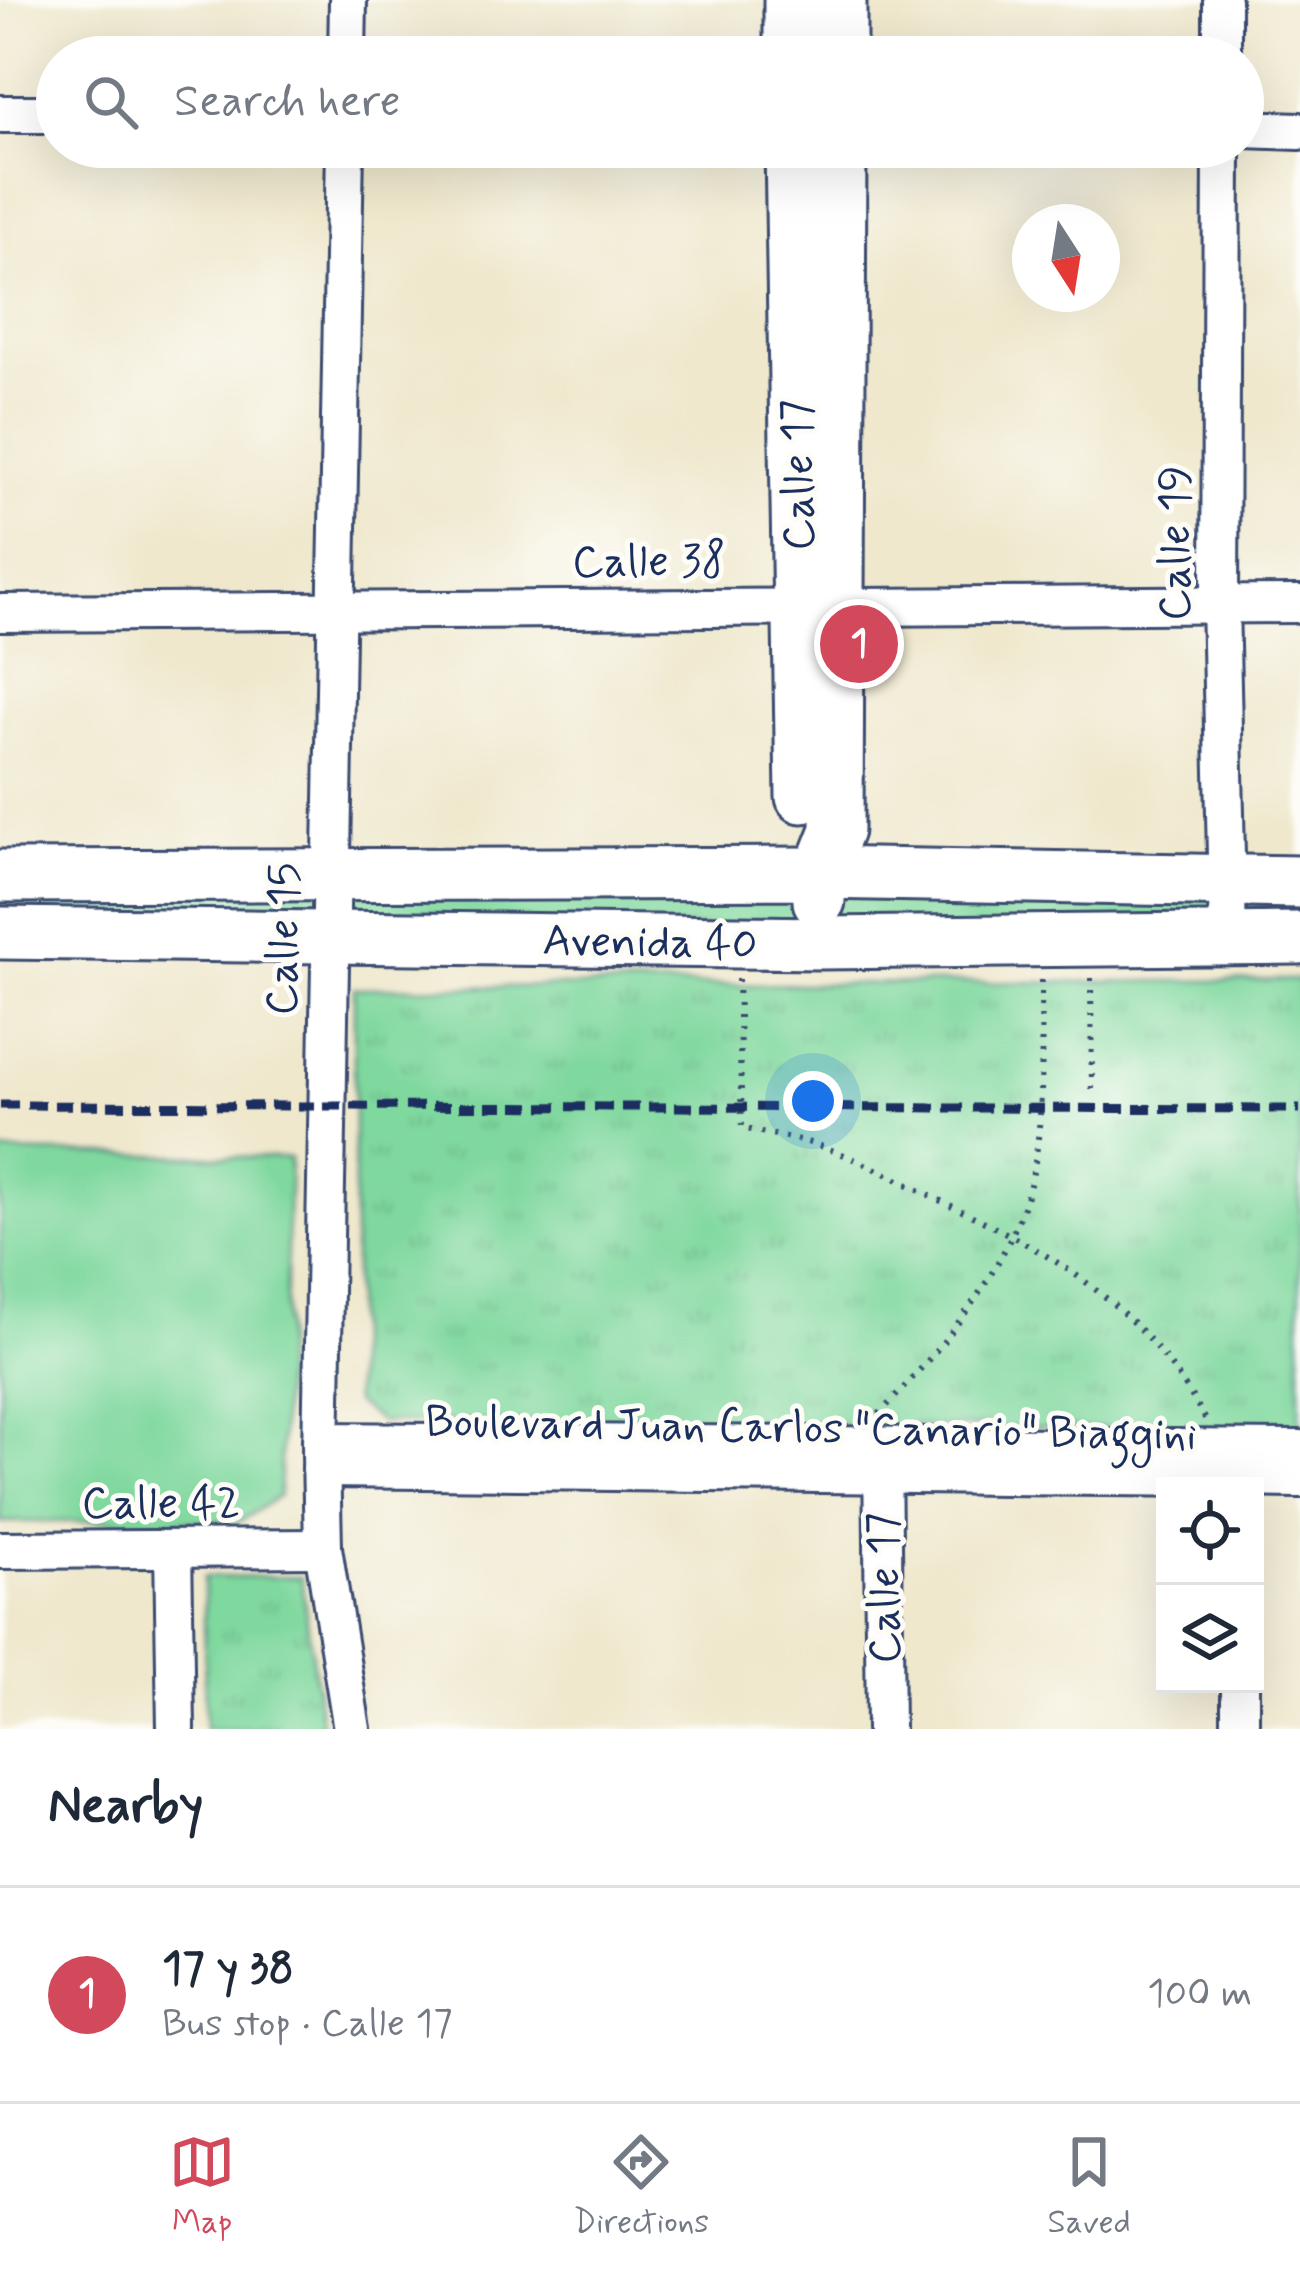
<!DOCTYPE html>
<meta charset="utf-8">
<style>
:root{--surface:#fff;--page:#f6f6f7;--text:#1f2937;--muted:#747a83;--line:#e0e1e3;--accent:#d1495b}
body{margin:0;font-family:Mynerve,sans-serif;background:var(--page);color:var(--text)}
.controls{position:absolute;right:36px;bottom:36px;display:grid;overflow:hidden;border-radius:0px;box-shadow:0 12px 48px #0002}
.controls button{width:108px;height:108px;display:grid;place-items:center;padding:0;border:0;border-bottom:3px solid var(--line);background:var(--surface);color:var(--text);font:60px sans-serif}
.compass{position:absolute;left:1012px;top:204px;width:108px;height:108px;border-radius:50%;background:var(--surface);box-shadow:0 12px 48px #0002;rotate:168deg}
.you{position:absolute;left:813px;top:1101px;width:42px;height:42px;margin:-30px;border:9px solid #fff;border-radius:50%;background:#1a73e8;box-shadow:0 0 0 18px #1a73e833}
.badge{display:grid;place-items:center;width:78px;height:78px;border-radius:50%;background:var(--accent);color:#fff;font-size:39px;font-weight:700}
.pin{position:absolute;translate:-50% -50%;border:6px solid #fff;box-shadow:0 3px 12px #0006}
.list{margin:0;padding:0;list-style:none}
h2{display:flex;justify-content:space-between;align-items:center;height:156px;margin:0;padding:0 48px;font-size:51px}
h2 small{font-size:39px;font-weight:400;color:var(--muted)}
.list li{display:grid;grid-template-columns:78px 1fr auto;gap:36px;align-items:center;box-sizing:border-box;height:216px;padding:0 48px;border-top:3px solid var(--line)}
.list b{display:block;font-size:45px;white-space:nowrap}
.list p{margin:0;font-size:39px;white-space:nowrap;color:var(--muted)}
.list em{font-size:39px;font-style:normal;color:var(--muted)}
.icon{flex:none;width:66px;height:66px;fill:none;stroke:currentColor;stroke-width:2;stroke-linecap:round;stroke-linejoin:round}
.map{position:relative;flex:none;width:1300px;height:1729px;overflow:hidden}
.search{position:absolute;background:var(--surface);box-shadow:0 12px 48px #0002;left:36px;right:36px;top:36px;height:132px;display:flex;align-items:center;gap:30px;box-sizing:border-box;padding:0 42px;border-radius:66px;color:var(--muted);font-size:45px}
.sheet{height:372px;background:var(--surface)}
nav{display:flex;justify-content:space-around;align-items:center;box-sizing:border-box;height:168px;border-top:3px solid var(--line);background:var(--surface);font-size:33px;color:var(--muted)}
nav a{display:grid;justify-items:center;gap:6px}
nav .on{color:var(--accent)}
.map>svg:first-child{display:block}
.green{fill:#7fd89e;stroke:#4d847e;stroke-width:3}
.park{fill:url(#park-tufts);stroke:#4d847e;stroke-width:3}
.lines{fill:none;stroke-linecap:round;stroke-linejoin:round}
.street-casing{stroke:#3b4b6f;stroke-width:42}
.secondary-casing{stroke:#3b4b6f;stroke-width:57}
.path{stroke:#3b4b6f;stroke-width:6;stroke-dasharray:3 9;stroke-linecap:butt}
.street{stroke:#fff;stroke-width:36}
.secondary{stroke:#fff;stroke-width:51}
.rail{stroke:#1b2f5e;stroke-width:9;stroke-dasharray:18 9;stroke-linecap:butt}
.labels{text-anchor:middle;stroke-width:10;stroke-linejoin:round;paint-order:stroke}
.street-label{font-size:45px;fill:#1b2f5e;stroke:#fdfcf7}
</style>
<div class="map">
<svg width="1300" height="1729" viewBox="0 0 1300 1729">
<defs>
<pattern id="park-tufts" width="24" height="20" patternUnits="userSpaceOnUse" patternTransform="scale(3)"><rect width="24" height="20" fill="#7fd89e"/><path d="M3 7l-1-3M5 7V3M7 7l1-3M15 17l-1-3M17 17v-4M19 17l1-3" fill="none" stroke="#6dba8a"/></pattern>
</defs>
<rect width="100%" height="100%" fill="#fdfcf7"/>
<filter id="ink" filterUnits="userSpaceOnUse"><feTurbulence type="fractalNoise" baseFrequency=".00833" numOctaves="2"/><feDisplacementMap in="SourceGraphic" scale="24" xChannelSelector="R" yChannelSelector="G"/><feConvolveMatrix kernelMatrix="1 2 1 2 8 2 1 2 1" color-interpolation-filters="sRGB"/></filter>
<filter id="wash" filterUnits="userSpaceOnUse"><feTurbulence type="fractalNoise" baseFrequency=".004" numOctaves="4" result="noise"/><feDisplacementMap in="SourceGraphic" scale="48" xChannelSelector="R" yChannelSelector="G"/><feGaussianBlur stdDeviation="2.7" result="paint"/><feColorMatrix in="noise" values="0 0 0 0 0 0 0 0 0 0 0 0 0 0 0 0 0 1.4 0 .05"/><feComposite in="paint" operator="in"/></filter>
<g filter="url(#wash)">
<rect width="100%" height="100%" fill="#efe8cd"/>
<!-- green -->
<g class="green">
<path d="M1300 881V932L0 922V885Z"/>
<path d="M0 1152 290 1158 279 1496 241 1521 0 1522Z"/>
</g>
<!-- park -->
<g class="park">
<path d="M1300 980V1430L381 1422 354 1403V988Z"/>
<path d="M204 1577H301L322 1729H205Z"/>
</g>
</g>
<g filter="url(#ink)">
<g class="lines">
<defs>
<g id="street">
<path d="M347 57 348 0"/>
<path d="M1222 57V0"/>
<path d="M0 114H57"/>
<path d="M1243 129 1300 131"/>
<path d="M345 147 321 1455 323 1548 352 1729"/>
<path d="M1222 147 1220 603 1228 940"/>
<path d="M0 613 1300 604"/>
<path d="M321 1441 1300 1449"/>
<path d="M882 1451 885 1729"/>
<path d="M321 1469 1300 1479"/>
<path d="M173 1549 176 1729"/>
<path d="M0 1550 323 1548"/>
<path d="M1240 1729V1684"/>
</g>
<g id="secondary">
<path d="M790 0V57"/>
<path d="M840 0V57"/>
<path d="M791 147 802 797"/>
<path d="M0 876 820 873 1300 882"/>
<path d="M819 901 820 873 837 830 840 147"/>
<path d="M0 933 821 943 1300 938"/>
</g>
</defs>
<!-- street casing -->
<use href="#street" class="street-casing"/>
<!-- secondary casing -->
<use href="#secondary" class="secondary-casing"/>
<!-- path -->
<g class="path">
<path d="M1091 978 1092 1096"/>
<path d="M738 979 742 1128C769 1134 797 1138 823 1147 864 1161 902 1182 941 1201 1058 1256 1140 1303 1206 1420"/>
<path d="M879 1414C946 1344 1022 1255 1036 1155 1044 1096 1041 1037 1041 978"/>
</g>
<!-- street -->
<use href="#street" class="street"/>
<!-- secondary -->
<use href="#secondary" class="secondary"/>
<!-- rail -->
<path class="rail" d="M0 1105 1300 1109"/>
</g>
</g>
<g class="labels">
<!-- street labels -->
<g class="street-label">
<text transform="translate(796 475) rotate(-91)" y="16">Calle 17</text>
<text transform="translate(1173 543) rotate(-90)" y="16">Calle 19</text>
<text transform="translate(649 559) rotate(-1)" y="16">Calle 38</text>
<text transform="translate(281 939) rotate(-89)" y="16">Calle 15</text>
<text transform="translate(650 940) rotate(1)" y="16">Avenida 40</text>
<text transform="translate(811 1426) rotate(1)" y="16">Boulevard Juan Carlos "Canario" Biaggini</text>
<text x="161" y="1517">Calle 42</text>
<text transform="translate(882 1588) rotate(-91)" y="16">Calle 17</text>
</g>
</g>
</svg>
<div class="controls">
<button><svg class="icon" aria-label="locate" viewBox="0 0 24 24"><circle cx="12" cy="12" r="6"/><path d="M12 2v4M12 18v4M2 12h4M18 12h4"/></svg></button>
<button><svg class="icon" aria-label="layers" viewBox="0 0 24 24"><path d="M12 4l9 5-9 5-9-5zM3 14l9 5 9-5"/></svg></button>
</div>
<svg class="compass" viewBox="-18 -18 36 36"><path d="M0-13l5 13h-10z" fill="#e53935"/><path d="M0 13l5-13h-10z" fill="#747a83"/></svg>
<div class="you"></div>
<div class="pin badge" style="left:859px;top:644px">1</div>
<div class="search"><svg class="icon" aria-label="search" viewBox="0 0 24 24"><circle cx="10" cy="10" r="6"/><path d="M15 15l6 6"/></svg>Search here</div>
</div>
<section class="sheet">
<h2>Nearby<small></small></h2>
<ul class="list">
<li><span class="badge">1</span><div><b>17 y 38</b><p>Bus stop · Calle 17</p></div><em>100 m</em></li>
</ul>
</section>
<nav>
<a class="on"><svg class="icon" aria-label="map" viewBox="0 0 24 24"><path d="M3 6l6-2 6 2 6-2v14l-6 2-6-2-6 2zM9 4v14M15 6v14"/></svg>Map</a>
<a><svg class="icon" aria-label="directions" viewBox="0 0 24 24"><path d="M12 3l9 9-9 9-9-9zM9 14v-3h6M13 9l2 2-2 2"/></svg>Directions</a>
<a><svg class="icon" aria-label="saved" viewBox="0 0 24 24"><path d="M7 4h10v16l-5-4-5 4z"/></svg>Saved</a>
</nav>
